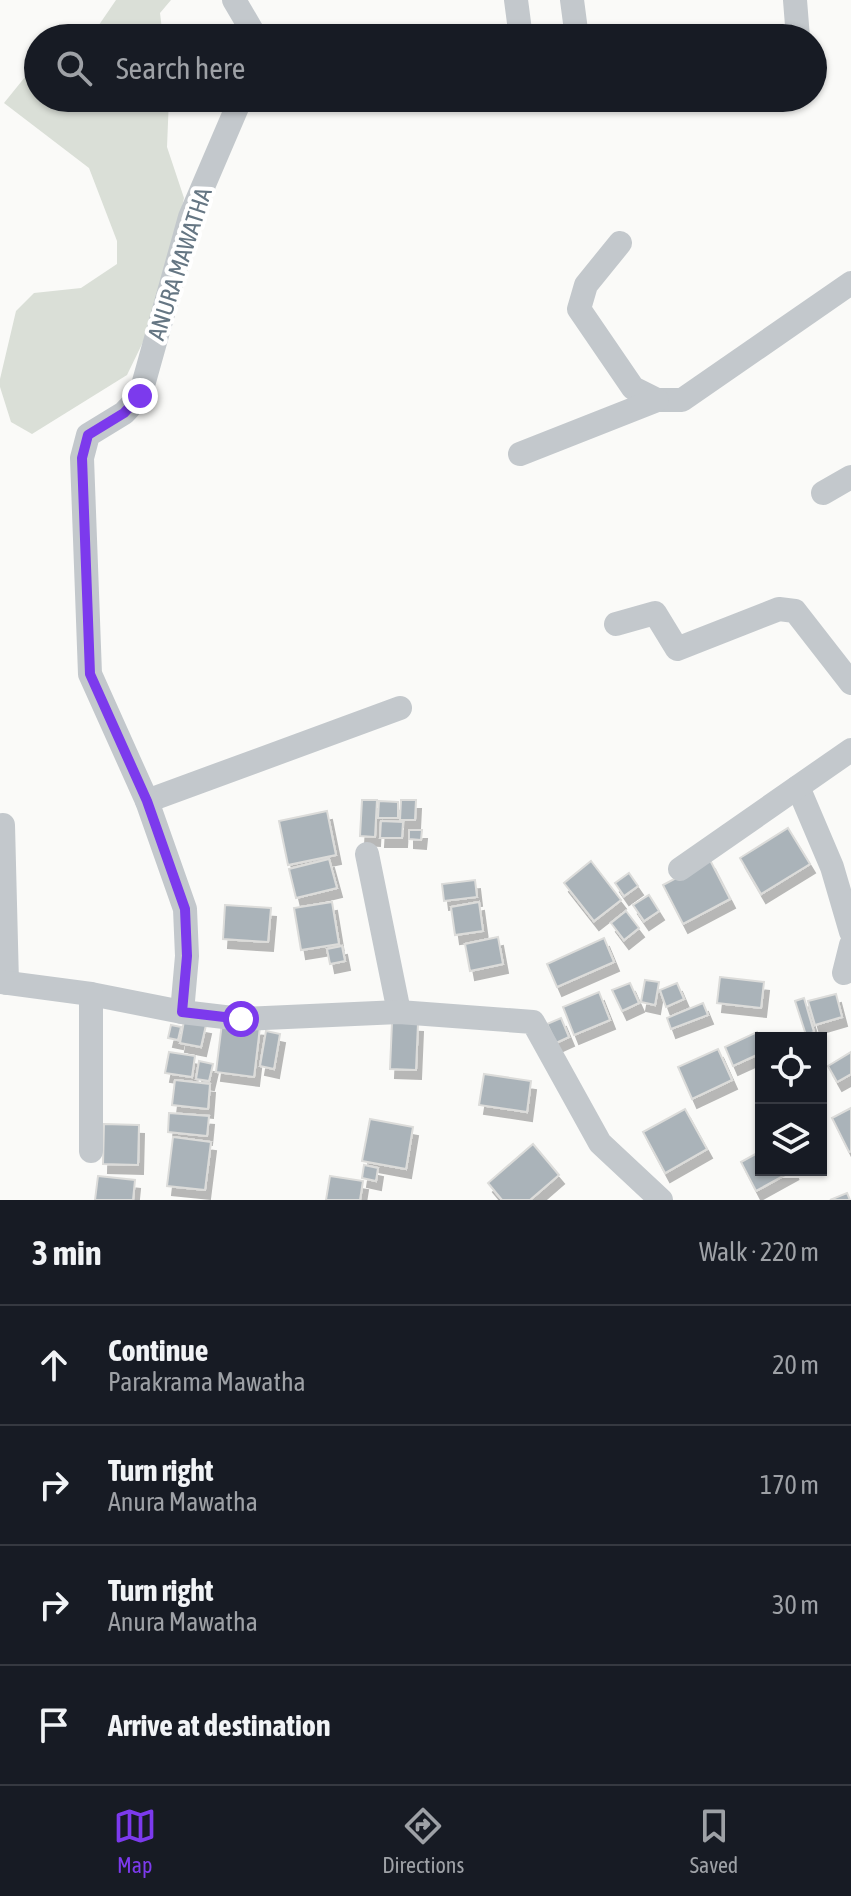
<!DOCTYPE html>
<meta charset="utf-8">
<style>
:root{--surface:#171b24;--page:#242831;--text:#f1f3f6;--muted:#9ea1a6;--line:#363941;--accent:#7c3aed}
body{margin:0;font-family:"Asap Condensed",sans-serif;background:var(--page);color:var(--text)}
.controls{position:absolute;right:24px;bottom:24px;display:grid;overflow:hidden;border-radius:0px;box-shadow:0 2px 6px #0004}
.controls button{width:72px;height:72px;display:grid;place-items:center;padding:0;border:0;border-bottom:2px solid var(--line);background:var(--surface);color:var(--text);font:40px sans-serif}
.stop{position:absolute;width:24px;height:24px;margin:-18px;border:6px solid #7c3aed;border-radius:50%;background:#fff}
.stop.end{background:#7c3aed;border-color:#fff;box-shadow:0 2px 8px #0008}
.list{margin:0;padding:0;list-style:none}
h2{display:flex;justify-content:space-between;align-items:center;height:104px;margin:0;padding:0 32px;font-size:34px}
h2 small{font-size:26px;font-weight:400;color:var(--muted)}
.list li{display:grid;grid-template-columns:52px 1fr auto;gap:24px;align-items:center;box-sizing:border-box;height:120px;padding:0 32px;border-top:2px solid var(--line)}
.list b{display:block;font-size:30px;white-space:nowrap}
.list p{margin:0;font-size:26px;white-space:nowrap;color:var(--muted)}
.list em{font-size:26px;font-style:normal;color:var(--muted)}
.icon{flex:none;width:44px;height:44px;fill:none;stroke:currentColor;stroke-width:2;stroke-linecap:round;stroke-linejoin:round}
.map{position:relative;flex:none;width:851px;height:1200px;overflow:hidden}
.search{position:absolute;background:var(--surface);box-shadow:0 2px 6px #0004;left:24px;right:24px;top:24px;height:88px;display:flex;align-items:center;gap:20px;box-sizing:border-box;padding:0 28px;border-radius:44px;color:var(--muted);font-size:30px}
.sheet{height:584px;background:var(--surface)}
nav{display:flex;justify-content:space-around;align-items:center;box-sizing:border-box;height:112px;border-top:2px solid var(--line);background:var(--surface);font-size:22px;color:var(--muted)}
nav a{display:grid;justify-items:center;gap:4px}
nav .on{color:var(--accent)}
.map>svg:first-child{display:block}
.green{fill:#dadfd7}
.building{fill:#aab3b9;stroke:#dcdcda;stroke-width:2;filter:url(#shadow)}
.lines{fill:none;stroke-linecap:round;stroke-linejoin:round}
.minor{stroke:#c3c8cc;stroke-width:24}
.route{stroke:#7c3aed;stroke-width:10}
.labels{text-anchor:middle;stroke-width:8;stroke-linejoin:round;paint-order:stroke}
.street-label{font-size:24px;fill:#657683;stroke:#fff}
</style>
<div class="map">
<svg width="851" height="1200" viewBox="0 0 851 1200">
<defs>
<filter id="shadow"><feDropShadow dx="5" dy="9" stdDeviation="0" flood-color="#0004"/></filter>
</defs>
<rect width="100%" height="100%" fill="#fafaf8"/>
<!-- green -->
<g class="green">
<path d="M116 0H171L160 13 163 38H90Z"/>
<path d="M38 61V98H169L167 147 184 198 160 307 127 375 32 434 11 422 0 387V379L16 311 34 293 81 288 117 264V241L89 168 4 103Z"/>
</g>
<!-- building -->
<g class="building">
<path d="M362 800H377L375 837 360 836Z"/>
<path d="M401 800H416L415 820H400Z"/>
<path d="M379 801 398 802V818H378Z"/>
<path d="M327 811 336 855 288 865 279 821Z"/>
<path d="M381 821 403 822 402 838H380Z"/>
<path d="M788 828 810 864 761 894 740 858Z"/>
<path d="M409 830H422L421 840 409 839Z"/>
<path d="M329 859 337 888 296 898 289 869Z"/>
<path d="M710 860 730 899 683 924 663 885Z"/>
<path d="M591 861 621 900 594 921 564 883Z"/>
<path d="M629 873 638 886 624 896 615 883Z"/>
<path d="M475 880 477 897 444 901 442 884Z"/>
<path d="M649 895 659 911 644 921 633 905Z"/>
<path d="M332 902 339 944 301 950 294 908Z"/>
<path d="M479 902 483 931 455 935 451 907Z"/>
<path d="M225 905 271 908 268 942 223 939Z"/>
<path d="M626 911 639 928 624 940 611 923Z"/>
<path d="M498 937 503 964 470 971 465 944Z"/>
<path d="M604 938 614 962 557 987 547 964Z"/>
<path d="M342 946 345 961 330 964 327 949Z"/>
<path d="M720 977 764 982 761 1008 717 1003Z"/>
<path d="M645 980 659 982 655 1005 641 1002Z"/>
<path d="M630 983 639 1003 622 1011 612 990Z"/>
<path d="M677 983 684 999 666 1007 660 990Z"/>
<path d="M599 992 610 1020 574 1035 563 1007Z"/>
<path d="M836 994 842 1017 815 1025 808 1001Z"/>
<path d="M804 998 814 1032 806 1035 795 1001Z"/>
<path d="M703 1003 708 1015 671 1029 667 1018Z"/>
<path d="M561 1018 569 1037 556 1043 547 1024Z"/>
<path d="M184 1021 206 1025 201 1047 180 1043Z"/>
<path d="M392 1022 418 1023 416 1070 390 1069Z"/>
<path d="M222 1023 260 1027 254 1077 216 1072Z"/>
<path d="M171 1025 181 1027 178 1040 168 1038Z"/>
<path d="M266 1031 280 1034 274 1069 260 1066Z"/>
<path d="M757 1032 761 1041V1053L733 1066 725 1047Z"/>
<path d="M718 1049 732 1080 692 1099 678 1067Z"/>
<path d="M169 1052 195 1056 192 1077 165 1073Z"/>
<path d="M851 1052V1074L837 1082 828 1066Z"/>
<path d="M199 1061 213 1064 209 1081 196 1079Z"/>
<path d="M484 1074 531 1081 527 1112 479 1105Z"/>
<path d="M175 1080 210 1084 208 1109 172 1105Z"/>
<path d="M851 1108V1151L849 1152 832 1118Z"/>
<path d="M685 1109 707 1149 665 1173 643 1132Z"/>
<path d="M169 1113 209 1116 207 1136 168 1132Z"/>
<path d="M370 1119 413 1127 406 1169 362 1161Z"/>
<path d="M104 1124 139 1125 138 1165 103 1164Z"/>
<path d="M173 1137 211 1142 205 1190 167 1186Z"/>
<path d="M533 1144 559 1175 530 1200H502L488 1183Z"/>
<path d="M761 1151V1170H794L756 1191 741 1162Z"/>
<path d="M364 1165 378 1168 376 1181 362 1178Z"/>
<path d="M98 1176 135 1180 133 1200H95Z"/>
<path d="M330 1176 363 1181 360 1200H326Z"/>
<path d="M847 1193 850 1200H830Z"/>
</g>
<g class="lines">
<!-- minor -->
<g class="minor">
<path d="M234 0 254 34V38"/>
<path d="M516 0 521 38"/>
<path d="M572 0 577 38"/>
<path d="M795 0 798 38"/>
<path d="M620 243 586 285 579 309 633 388 657 400H682L851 283"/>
<path d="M520 454 657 400"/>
<path d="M823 493 851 477"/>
<path d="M616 624 655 613 677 649 779 609 795 611 851 683"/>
<path d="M798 787 832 867 851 932"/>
<path d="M147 801 400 708"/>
<path d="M3 825 7 983"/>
<path d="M367 854 399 1012"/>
<path d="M680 869 851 750"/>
<path d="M844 973 851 945"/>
<path d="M0 982 91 994 182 1012 241 1019 399 1012 533 1022 600 1143 661 1200"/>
<path d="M182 1012 187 956 185 909 147 801 90 674 82 458 88 435 124 413 140 396 190 217 241 98"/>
<path d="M91 1151V994"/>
</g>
</g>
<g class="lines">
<!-- route -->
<path class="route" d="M140 396 124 413 88 435 82 458 90 674 147 801 185 909 187 956 182 1012 241 1019"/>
</g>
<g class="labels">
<!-- street labels -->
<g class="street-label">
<text transform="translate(180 264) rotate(-72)" y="8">ANURA MAWATHA</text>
</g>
</g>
</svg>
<div class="controls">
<button><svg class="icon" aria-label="locate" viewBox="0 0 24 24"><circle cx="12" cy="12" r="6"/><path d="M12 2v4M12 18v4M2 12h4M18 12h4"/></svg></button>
<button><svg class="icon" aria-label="layers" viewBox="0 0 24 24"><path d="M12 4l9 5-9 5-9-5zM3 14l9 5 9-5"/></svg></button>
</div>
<div class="stop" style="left:241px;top:1019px"></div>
<div class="stop end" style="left:140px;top:396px"></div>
<div class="search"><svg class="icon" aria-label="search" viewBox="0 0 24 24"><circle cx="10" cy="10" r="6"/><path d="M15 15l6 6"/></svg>Search here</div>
</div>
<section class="sheet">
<h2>3 min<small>Walk · 220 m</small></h2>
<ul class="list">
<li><svg class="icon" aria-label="ahead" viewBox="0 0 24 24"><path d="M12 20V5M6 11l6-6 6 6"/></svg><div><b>Continue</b><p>Parakrama Mawatha</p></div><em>20 m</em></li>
<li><svg class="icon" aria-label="right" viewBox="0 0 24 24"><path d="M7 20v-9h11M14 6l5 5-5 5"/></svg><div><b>Turn right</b><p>Anura Mawatha</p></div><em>170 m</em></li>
<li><svg class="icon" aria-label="right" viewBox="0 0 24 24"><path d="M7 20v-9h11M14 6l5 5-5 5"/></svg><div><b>Turn right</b><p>Anura Mawatha</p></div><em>30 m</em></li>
<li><svg class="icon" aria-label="arrive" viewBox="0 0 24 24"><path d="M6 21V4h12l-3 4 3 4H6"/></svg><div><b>Arrive at destination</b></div></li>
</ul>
</section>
<nav>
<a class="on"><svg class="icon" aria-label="map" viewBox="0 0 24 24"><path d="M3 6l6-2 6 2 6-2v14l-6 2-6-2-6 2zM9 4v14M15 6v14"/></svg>Map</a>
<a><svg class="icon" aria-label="directions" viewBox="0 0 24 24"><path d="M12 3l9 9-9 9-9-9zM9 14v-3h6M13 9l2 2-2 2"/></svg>Directions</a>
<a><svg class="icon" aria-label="saved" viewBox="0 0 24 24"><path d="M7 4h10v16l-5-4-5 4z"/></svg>Saved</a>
</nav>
